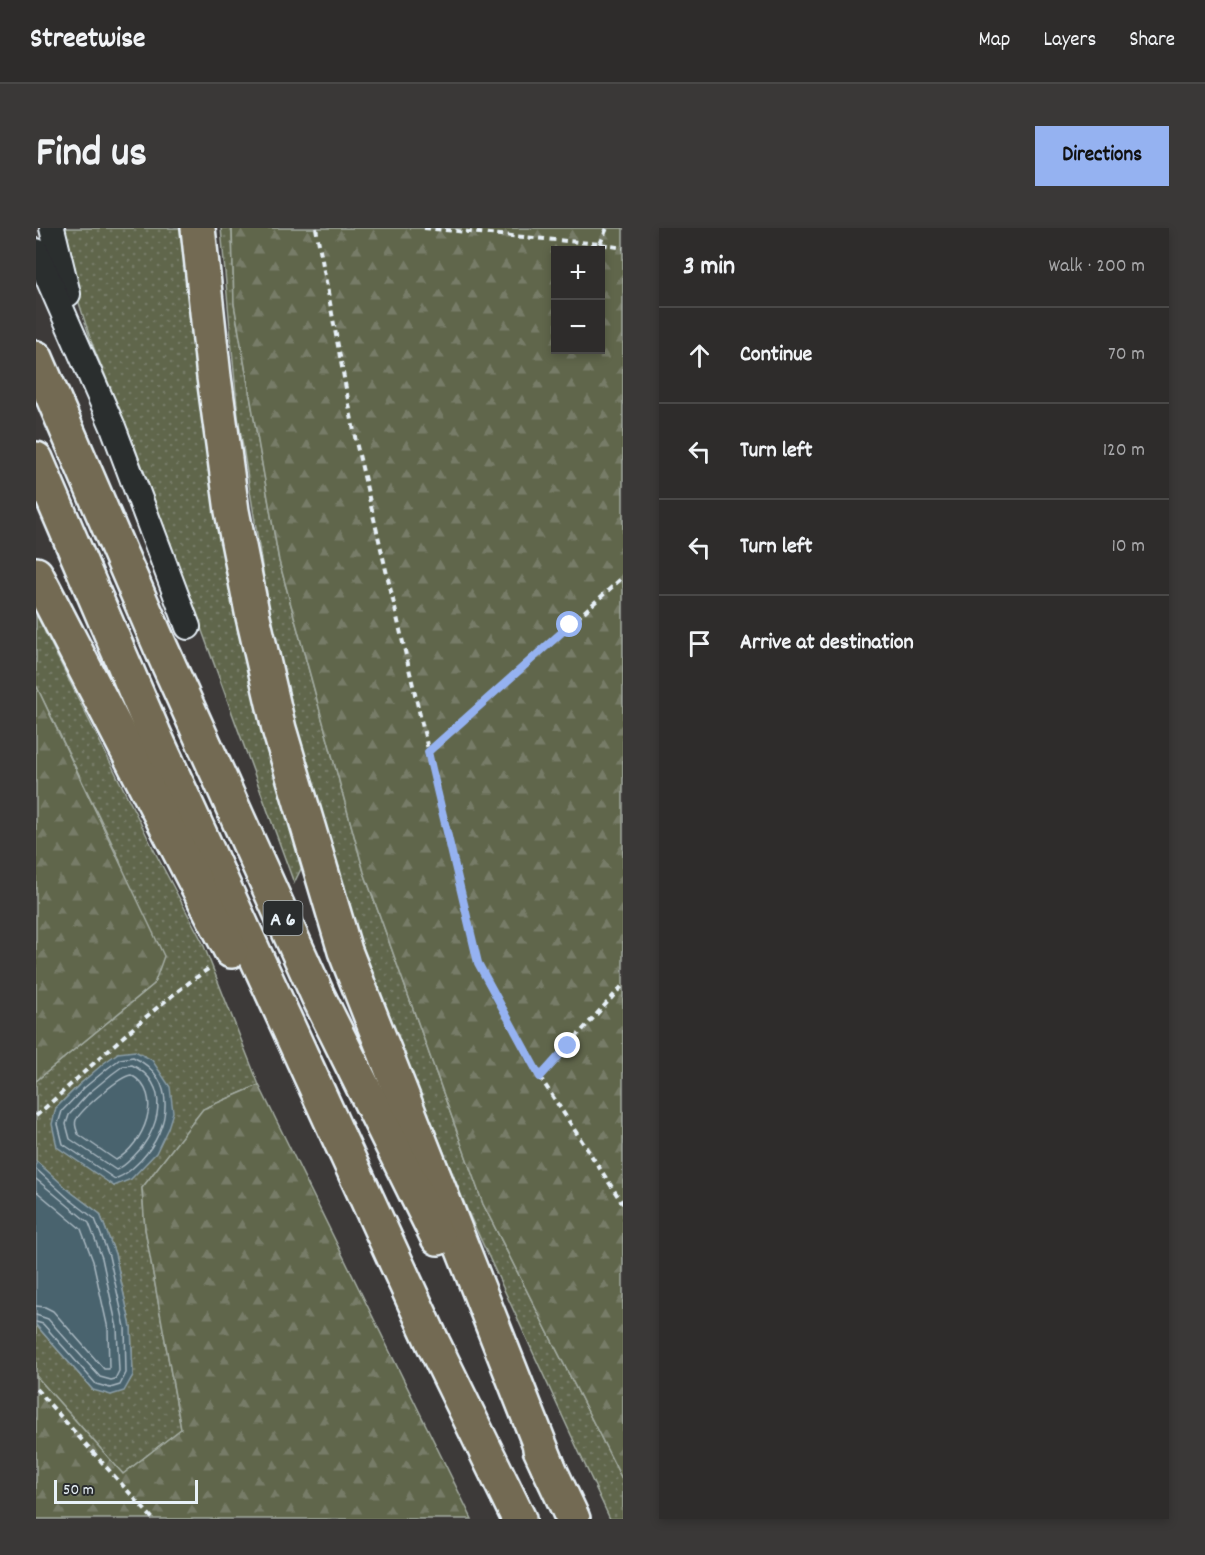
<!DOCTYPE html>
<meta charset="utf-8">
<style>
:root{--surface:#2e2c2b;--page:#3a3837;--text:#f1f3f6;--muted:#a7a7a9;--line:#494847;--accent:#95b2f1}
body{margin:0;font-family:Dekko,sans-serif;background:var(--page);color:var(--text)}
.controls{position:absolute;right:18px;top:18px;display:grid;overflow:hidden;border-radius:0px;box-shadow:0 3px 9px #0003}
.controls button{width:54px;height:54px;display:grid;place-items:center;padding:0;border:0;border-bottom:2px solid var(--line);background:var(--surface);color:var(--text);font:30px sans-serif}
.scale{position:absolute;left:18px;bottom:15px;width:144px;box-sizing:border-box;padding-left:6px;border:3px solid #e8f1f8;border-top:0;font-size:16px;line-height:21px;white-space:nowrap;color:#e8f1f8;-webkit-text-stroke:4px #2a2d2e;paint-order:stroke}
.stop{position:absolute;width:18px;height:18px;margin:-14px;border:4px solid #95b2f1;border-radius:50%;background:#fff}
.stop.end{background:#95b2f1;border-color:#fff;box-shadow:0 2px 6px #0008}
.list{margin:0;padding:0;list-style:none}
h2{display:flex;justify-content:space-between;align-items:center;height:78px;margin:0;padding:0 24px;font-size:26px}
h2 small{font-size:20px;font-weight:400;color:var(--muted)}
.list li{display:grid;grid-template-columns:39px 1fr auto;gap:18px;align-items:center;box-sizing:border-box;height:96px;padding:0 24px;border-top:2px solid var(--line)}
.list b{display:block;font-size:22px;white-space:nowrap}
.list em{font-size:20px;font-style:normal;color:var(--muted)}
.icon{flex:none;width:33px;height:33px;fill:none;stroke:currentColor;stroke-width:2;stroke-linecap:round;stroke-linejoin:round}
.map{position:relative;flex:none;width:587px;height:1291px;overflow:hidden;border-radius:0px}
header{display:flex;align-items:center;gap:36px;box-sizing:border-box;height:84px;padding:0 30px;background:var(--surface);border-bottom:2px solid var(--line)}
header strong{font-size:28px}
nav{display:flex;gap:33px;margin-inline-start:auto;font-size:21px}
.intro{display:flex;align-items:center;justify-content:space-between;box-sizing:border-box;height:144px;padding:0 36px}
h1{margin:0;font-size:42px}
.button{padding:15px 27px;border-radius:0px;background:var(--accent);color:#111;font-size:21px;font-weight:700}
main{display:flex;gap:36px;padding:0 36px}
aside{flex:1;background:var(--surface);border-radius:0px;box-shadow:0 3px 9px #0003}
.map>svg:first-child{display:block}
.grass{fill:url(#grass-dots);stroke:#a4aca2;stroke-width:1.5;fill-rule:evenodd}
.forest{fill:url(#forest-firs);stroke:#a4aca2;stroke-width:1.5;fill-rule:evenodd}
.water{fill:#4a636e;stroke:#899ca5;stroke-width:1.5}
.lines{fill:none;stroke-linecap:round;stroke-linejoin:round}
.shore{stroke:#a9b8c1;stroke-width:1.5}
.minor-casing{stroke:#e8f1f8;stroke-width:28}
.highway-casing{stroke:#e8f1f8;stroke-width:38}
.path{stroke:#e8f1f8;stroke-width:4;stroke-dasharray:6 4.5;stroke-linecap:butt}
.minor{stroke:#2a2d2e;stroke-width:24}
.highway{stroke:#736b52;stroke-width:33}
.route{stroke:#95b2f1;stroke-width:8}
.labels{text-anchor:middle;stroke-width:6;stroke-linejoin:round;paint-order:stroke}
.shield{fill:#2a2d2e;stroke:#afb6bb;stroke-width:1.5}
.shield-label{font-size:20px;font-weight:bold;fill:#e8f1f8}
</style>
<header>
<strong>Streetwise</strong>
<nav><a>Map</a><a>Layers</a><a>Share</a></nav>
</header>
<div class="intro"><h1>Find us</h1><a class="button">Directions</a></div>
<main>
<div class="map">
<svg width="587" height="1291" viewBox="0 0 587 1291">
<defs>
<pattern id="grass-dots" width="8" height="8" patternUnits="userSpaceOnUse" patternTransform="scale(1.5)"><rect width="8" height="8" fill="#60664c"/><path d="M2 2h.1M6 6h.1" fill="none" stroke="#777c67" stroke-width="1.8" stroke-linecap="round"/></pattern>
<pattern id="forest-firs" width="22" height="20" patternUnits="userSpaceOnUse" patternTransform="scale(1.5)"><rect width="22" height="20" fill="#60664c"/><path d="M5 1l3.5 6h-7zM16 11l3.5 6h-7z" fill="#777c67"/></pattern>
</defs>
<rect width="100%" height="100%" fill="#3d3a39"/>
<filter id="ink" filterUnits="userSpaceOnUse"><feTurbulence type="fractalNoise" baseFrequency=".0167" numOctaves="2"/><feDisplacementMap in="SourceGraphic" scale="12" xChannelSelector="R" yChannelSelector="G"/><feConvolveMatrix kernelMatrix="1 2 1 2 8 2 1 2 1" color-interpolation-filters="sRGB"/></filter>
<g filter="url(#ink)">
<!-- grass -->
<g class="grass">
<path d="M12 0H152L271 629 258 655 99 219 55 113 30 33Z"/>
<path d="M185 0H196L198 76 243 333 328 644 447 976 587 1253V1291H574L433 986 295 647 238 412 202 188Z"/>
<path d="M0 386 122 630 166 713 223 857 167 881 106 960 109 1001 145 1201 87 1246 0 1148V1097L57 1162 87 1163 97 1147 95 1099 79 1026 64 986 36 965 0 933V853L118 756 83 630 0 457ZM82 825 78 958 56 942 20 880 44 856Z"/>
</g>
<!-- forest -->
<g class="forest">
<path d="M196 0H587V1253L447 976 328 644 243 333 198 76ZM564 22V122H520V22Z"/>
<path d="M0 457 128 728 118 756 0 853Z"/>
<path d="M223 857 436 1291H0V1148L87 1246 145 1201 109 1001 106 960 167 881Z"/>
</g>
<!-- water -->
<g class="water">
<path d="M99 823 116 832 134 859 137 884 132 900 120 925 95 951 78 958 21 919 16 896 20 880 44 856 68 835 82 825Z"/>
<path d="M0 933 36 965 64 986 79 1026 95 1099 97 1147 88 1163 75 1167 57 1162 0 1097Z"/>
</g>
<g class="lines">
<!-- shore -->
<g class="shore">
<path d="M97 829C142 850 135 900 105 932 97 940 90 947 79 951L27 916 22 896 26 883 48 860 72 840 84 831Z"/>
<path d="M96 837C136 857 124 902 98 928 92 934 88 939 80 942L34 911 30 896 33 887 53 865 76 846 87 838Z"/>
<path d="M95 847C130 866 107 917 80 932L42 906C41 902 38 897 40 892 46 881 84 848 95 847Z"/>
<path d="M0 941 32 970 59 991 73 1028 89 1099 90 1145 84 1157 74 1160 60 1156 7 1096 0 1094"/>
<path d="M0 951 53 995 66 1030 81 1100 83 1143 79 1151 75 1152 64 1149 12 1091 0 1087"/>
<path d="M0 963 45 1001 57 1033 72 1101 73 1141H68L17 1083 9 1079 0 1078"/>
</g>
<defs>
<g id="minor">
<path d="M16 0 32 66"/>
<path d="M0 23 77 199 152 399"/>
</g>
<g id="highway">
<path d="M162 0 178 149 196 283 217 389 243 501 309 723 513 1240"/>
<path d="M0 130 125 420 282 768 402 1010"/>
<path d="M0 231 118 506 397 1115 483 1291"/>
<path d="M0 346 195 723"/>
<path d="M504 1221 537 1291"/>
</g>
</defs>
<!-- minor casing -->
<use href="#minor" class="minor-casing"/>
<!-- highway casing -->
<use href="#highway" class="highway-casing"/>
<!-- path -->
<g class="path">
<path d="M280 0 320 214 442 735 504 849 587 976"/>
<path d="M388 0 564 16 587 20"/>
<path d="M564 16 571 0"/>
<path d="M392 524 587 349"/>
<path d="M504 849 587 757"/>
<path d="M0 888C57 837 112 782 175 739"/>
<path d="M0 1161 117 1291"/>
</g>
<!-- minor -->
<use href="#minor" class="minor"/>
<!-- highway -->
<use href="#highway" class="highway"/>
</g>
</g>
<g class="lines" filter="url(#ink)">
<!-- route -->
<path class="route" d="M532 818 504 849 442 735 392 524 534 397"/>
</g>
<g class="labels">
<!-- shield labels -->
<rect class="shield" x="227.5" y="673" width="39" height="34" rx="4.5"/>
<g class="shield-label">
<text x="247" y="697">A 6</text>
</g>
</g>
</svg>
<div class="controls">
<button>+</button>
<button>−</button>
</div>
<div class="scale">50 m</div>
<div class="stop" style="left:534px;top:397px"></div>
<div class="stop end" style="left:532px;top:818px"></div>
</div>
<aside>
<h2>3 min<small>Walk · 200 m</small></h2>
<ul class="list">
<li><svg class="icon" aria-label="ahead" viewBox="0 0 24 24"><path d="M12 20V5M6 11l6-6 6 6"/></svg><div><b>Continue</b></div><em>70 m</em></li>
<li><svg class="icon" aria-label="left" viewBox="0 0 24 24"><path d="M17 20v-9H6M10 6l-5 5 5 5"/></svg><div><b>Turn left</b></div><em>120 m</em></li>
<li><svg class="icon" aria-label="left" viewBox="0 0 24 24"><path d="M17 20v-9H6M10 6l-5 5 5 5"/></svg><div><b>Turn left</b></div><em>10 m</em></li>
<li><svg class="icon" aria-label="arrive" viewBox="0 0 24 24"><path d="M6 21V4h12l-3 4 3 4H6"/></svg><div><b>Arrive at destination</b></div></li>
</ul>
</aside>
</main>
